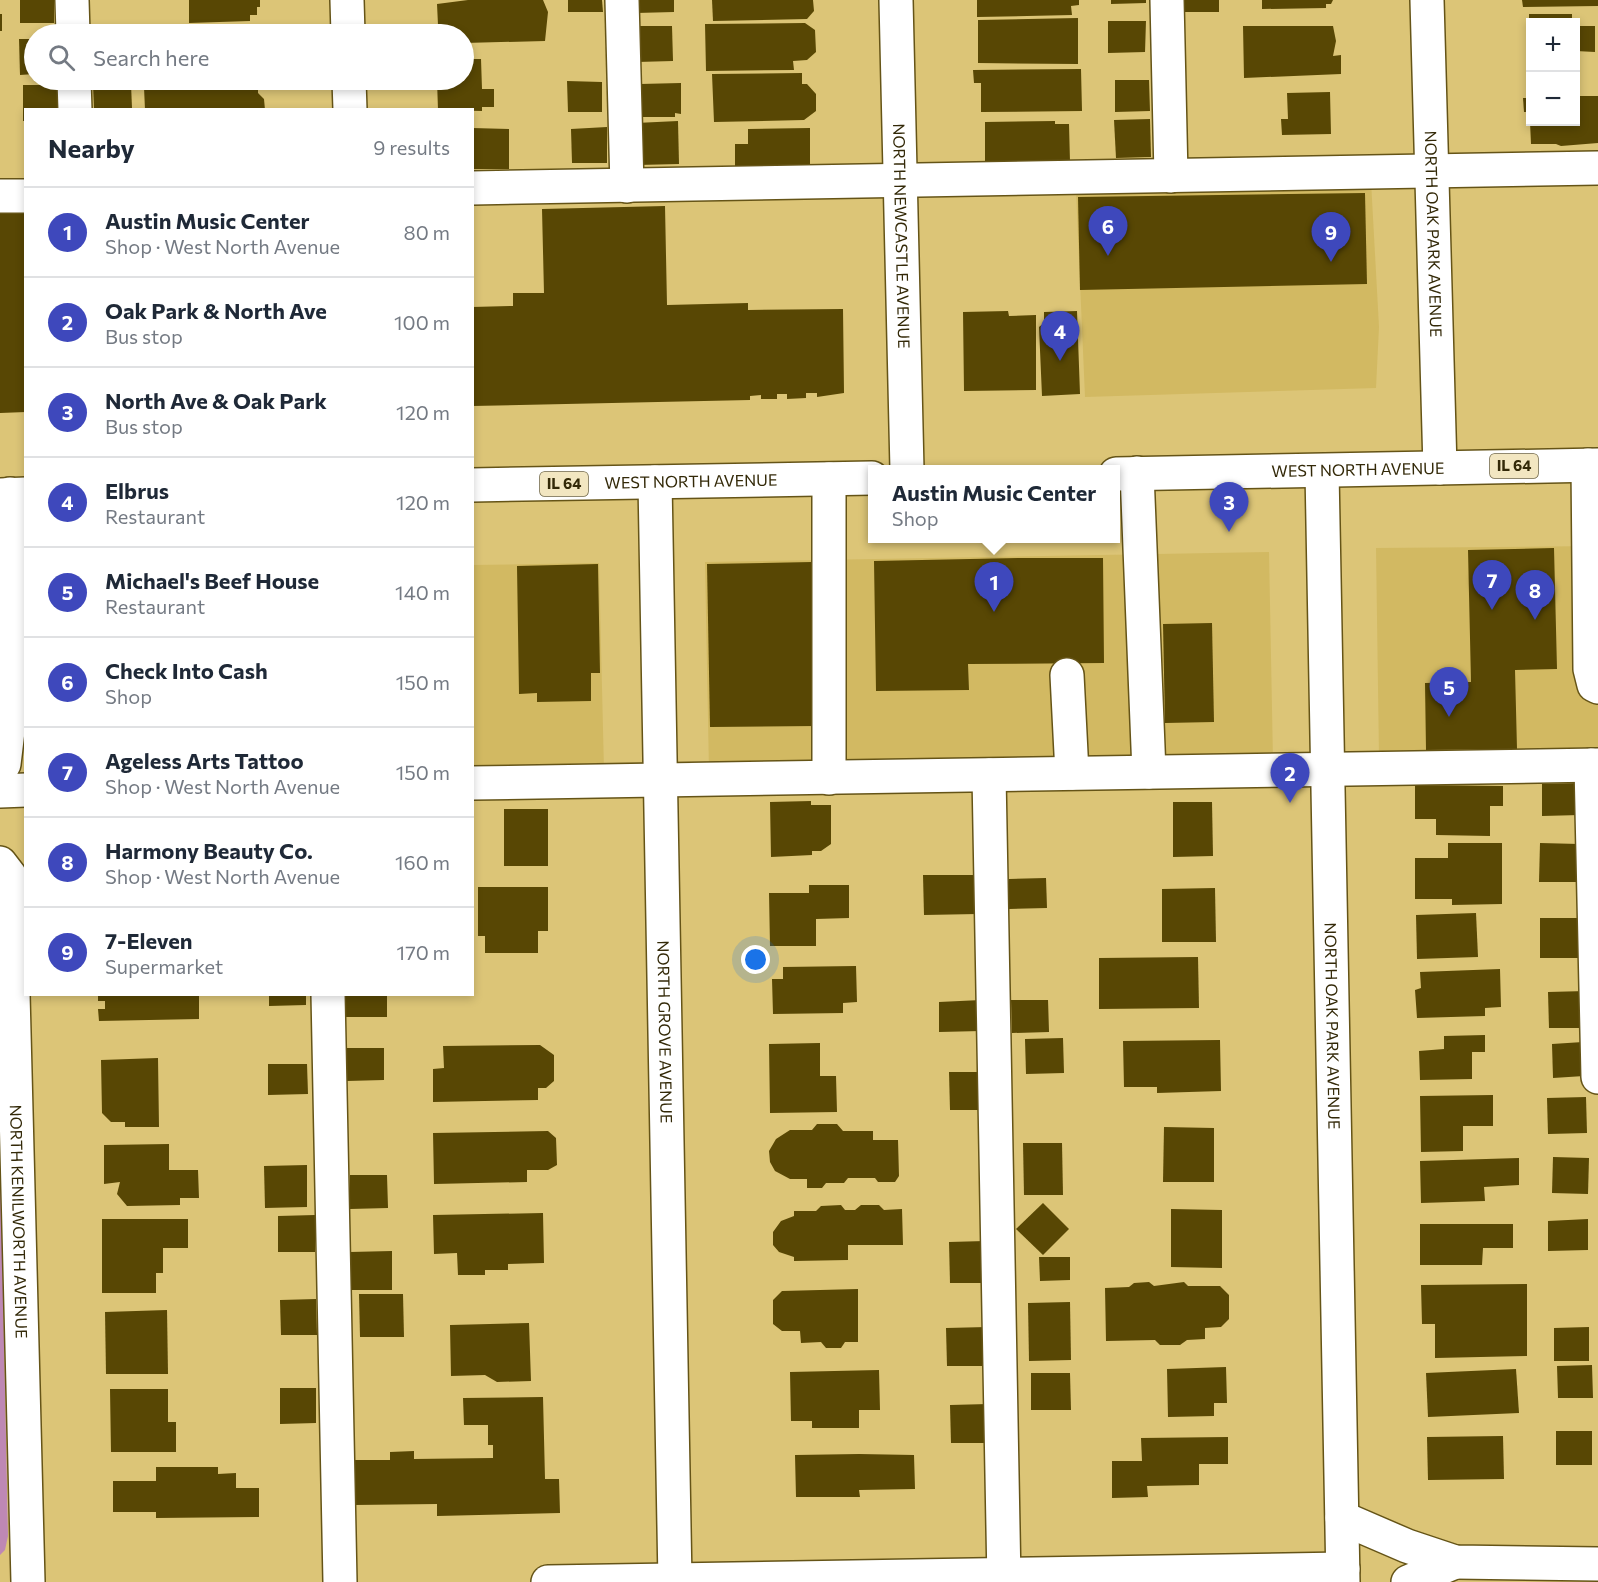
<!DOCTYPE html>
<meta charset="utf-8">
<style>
:root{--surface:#fff;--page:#f2f2f3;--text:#1f2937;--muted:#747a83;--line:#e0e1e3;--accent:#3e48bc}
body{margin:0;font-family:Commissioner,sans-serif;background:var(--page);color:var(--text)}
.controls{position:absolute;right:18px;top:18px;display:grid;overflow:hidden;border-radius:0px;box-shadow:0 3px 9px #0003}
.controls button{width:54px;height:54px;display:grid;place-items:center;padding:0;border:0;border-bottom:2px solid var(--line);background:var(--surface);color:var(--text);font:30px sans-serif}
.you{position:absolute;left:756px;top:960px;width:21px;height:21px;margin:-15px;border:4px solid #fff;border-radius:50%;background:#1a73e8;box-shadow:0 0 0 9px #1a73e833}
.badge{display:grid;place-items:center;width:39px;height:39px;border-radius:50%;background:var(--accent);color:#fff;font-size:20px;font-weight:700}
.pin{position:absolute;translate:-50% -50px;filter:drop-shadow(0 2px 3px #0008)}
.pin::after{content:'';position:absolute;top:32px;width:21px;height:18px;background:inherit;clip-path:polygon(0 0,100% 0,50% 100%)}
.popup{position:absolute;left:868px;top:465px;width:252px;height:78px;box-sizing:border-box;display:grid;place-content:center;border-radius:0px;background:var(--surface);filter:drop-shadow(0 2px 4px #0005);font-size:20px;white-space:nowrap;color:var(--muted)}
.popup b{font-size:22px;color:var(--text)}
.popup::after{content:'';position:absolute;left:50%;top:100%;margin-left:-12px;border:12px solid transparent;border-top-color:var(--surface)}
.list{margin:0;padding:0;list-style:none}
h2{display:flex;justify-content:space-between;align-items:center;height:78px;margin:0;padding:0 24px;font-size:26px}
h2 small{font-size:20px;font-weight:400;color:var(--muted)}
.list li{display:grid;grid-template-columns:39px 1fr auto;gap:18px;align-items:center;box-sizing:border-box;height:90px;padding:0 24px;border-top:2px solid var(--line)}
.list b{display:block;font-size:22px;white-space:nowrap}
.list p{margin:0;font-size:20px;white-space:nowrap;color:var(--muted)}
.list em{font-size:20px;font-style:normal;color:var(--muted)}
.icon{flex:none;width:33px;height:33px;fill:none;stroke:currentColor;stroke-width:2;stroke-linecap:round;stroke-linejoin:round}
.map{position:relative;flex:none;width:1598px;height:1582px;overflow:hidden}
.search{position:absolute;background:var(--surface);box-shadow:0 3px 9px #0003;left:24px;top:24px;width:450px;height:66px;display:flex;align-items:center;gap:15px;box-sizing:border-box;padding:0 21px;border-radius:33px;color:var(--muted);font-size:22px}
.panel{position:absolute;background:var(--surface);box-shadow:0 3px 9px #0003;left:24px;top:108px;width:450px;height:888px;border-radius:0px}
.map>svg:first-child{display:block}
.built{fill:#d2b962}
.green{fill:#be88b4}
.building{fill:#584704}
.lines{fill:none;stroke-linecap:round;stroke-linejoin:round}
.minor-casing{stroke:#655417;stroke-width:36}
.major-casing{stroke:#655417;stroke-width:36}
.minor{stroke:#fff;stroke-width:33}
.major{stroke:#fff;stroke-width:33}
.labels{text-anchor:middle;stroke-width:6;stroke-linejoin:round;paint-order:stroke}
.shield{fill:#f2e6c1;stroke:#6c6240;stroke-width:1.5}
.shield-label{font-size:15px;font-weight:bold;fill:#332908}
.street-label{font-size:16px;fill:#332908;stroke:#f2e6c1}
</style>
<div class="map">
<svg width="1598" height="1582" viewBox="0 0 1598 1582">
<rect width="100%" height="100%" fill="#dcc577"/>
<!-- built -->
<g class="built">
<path d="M1371 181 1379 327 1376 388 1085 397 1076 190Z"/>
<path d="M1598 546V754L1379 757 1376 548Z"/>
<path d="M1269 552 1273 761 709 771 705 562Z"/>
<path d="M599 563 604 770 473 773 472 565Z"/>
</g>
<!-- green -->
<path class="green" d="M0 1145 8 1536 5 1550 0 1555Z"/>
<!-- building -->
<g class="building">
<rect x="20" y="0" width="34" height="23"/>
<path d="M189 0H260V7H257V15H250V21L189 23Z"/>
<path d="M468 0H543L548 12 545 41 464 43V34H433V25H438L437 4Z"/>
<path d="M568 0H602L603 12H568Z"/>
<path d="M636 0H674V12L636 13Z"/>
<path d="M712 0H813L814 11 807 19 713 21Z"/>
<path d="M977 0H1079V5L1071 6 1072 15 977 17Z"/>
<path d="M1111 0H1146V3L1111 4Z"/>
<rect x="1184" y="0" width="35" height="12"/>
<path d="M1262 0H1333L1331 4H1326V8L1262 9Z"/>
<path d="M1522 0H1598V6L1523 7Z"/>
<rect x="0" y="14" width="2" height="17"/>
<rect x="1529" y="14" width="43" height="8"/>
<path d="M1078 18V64L978 63V20Z"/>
<path d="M1108 21H1146L1145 52 1108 53Z"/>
<path d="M805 23 815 30 816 52 807 60 793 61 794 70 706 71 705 24Z"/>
<path d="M636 26H672L673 61 637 62Z"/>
<path d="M1243 26H1333L1336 41 1333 56 1341 55V74L1244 78Z"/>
<path d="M1576 26H1595V52L1576 51Z"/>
<path d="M19 39H34V74L20 75Z"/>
<path d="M464 59H481L482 89H494V107H482V111L438 110 437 80H464Z"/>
<path d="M1081 69 1082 111 981 112V83H974L973 70Z"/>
<path d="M802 73V84H807L816 94V111L804 120 714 122 712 74Z"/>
<path d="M1115 80H1149L1150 111 1115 112Z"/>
<path d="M567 81 602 82V112H568Z"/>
<path d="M258 82V93L264 99 265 110H145L144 87H162V84Z"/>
<path d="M681 83V114L675 113V117H640V84Z"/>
<path d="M131 84 132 108 94 109 93 85Z"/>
<path d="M23 85H59V110H26V121H23Z"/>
<path d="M1330 92 1331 134 1282 135 1281 119H1288L1287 93Z"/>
<path d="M1576 96H1598V143L1561 146 1556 144H1531L1530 122H1576Z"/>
<path d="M1523 98H1530V112H1524Z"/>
<path d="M1150 119 1151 157 1116 158 1114 120Z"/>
<path d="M678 121 679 164 638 165 636 123Z"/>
<path d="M1055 121V124H1069L1070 162 985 163V122Z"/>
<path d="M607 127V163H572L571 129Z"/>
<path d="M472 128 509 129V169H472Z"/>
<path d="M810 128V168L735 169V144H748V129Z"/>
<path d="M1365 193 1367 284 1080 290 1078 197Z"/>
<path d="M665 206 667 305 748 303V310L843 309 844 393 817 397V393H806V398L787 399V394H777V399H761V395L750 396V400L472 406V307L513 306V293H544L542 209Z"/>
<path d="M26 213V412L0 413V214Z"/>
<path d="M1008 311 1009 316 1036 315V390L964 391 963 312Z"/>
<path d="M1077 311 1080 394 1042 396 1039 327 1044 323V312Z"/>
<path d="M1554 548 1557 669 1515 670 1517 749 1426 750 1425 683 1471 682 1468 550Z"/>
<path d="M1021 558H1103L1104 663 968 664 969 690 876 691 874 561Z"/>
<path d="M812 562 816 726 710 727 707 564Z"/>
<path d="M598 564 600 673H591V701L537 702V693L519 694 517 566Z"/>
<path d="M1212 623 1214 722 1165 723 1163 624Z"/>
<path d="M1580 783V815L1542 816V784Z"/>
<path d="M1415 785 1503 786V806H1490V836L1436 835V819H1415Z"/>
<path d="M811 801V805H831V844L821 851H812V855L771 857 770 802Z"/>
<path d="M1173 802H1212L1213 856 1173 857Z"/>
<rect x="504" y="809" width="44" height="57"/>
<path d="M1448 843H1502V904L1452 905V899H1415V858H1448Z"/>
<path d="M1540 843 1579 844 1578 882H1539Z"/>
<path d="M923 875H976L977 914 924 915Z"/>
<path d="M1046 878 1047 908 1009 909V879Z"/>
<path d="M809 885H849V918L816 919V946H770L769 893H809Z"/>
<path d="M478 887H548V931H538V953H485V936H478Z"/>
<path d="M1215 888 1216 942H1162V889Z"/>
<path d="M1476 913 1478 957 1417 959 1416 915Z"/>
<rect x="1540" y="918" width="42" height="40"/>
<path d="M1198 957 1199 1008 1099 1009V958Z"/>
<path d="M856 966 857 1002 843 1003V1013L773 1014 772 979H783V967Z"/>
<path d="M1500 969 1501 1007 1485 1008V1016L1417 1018 1415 990 1421 988 1420 972Z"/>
<path d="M1586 991V1028H1549L1548 992Z"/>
<path d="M98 994H199V1019L99 1021 98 1009H105V1001H98Z"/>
<path d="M269 994H306V1005L269 1006Z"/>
<rect x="346" y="994" width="41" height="23"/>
<path d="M981 1000V1031L939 1032V1002Z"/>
<path d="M1011 1000H1048L1049 1032 1012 1033Z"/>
<path d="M1485 1035V1052H1472V1079L1420 1080 1419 1051 1444 1049V1036Z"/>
<path d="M1063 1038 1064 1073 1026 1074 1025 1039Z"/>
<path d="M1220 1040 1221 1091 1157 1093V1087H1124L1123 1041Z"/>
<path d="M1583 1042 1584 1076 1553 1078 1552 1044Z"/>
<path d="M820 1043V1076H836L837 1112 770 1113 769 1044Z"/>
<path d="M540 1045 554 1055V1081L546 1088H538V1100L433 1102V1069L444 1068 443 1046Z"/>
<path d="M347 1048H384V1080L347 1081Z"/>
<path d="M158 1058 159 1127H125V1122H111L102 1113 101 1060Z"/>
<path d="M268 1064H307L308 1094 268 1095Z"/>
<path d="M949 1072H981L982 1110H950Z"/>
<path d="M1493 1095V1126H1463V1151L1421 1152 1420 1096Z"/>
<path d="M1586 1097 1587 1133 1548 1134 1547 1098Z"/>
<path d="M817 1124H837L843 1131H873V1140H898L899 1176 895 1182H878L875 1178H848L844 1183H826L822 1188H807V1179H790L775 1171 770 1162 769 1151 776 1139 790 1130H812Z"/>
<path d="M1164 1127 1214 1128V1182H1163Z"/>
<path d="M548 1131 556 1138 557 1165 548 1170H527V1182L434 1184 433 1133Z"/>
<path d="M1023 1143H1062L1063 1195H1024Z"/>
<path d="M169 1144V1170H198L199 1198H180V1205L127 1206 117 1194 120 1182 104 1184V1145Z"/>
<path d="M1553 1157 1589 1158 1588 1194 1552 1193Z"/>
<path d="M1519 1158V1185L1484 1187 1485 1201 1421 1203 1420 1161Z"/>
<path d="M307 1165V1207L265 1208 264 1166Z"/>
<path d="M350 1175H387L388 1208 350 1209Z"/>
<path d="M1043 1203 1069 1229 1043 1255 1016 1229Z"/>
<path d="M841 1205 845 1210H855L861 1205H879L884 1210 902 1209 903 1245H848V1260L794 1261V1257L779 1252 773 1245V1232L781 1221 794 1216V1211H816L821 1206Z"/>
<path d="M1171 1209 1222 1210V1268L1171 1267Z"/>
<path d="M543 1213 544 1263 508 1264V1270H485V1275H458L457 1253 434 1254 433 1215Z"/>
<path d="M315 1215V1252H278V1216Z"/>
<path d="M102 1219H188V1248H163V1273H156V1293H102Z"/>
<path d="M1588 1219V1250L1548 1251V1221Z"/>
<path d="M1420 1224H1513V1248H1483L1482 1265H1420Z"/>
<path d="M985 1241V1283H950L949 1242Z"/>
<path d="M392 1251V1290H350V1252Z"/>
<path d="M1039 1257H1070V1280L1040 1281Z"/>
<path d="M1149 1282 1154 1286 1184 1282 1188 1286H1220L1229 1295V1319L1221 1327 1205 1328V1339L1187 1340 1180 1345H1160L1155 1340 1106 1341 1105 1288 1129 1287 1134 1283Z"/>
<path d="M1527 1284V1356L1435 1358V1324H1422L1421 1285Z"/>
<path d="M858 1289V1342H845L841 1348H826L821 1342 801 1343 800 1331H782L773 1324V1300L782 1291Z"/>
<path d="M359 1294H403L404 1337H360Z"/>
<path d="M316 1299 317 1335H281L280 1300Z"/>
<path d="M1070 1302 1071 1360 1029 1361 1028 1303Z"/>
<path d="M167 1310 168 1374H106L105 1312Z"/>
<path d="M529 1323 531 1381 497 1382 485 1375 451 1376 450 1325Z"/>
<path d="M987 1327V1366H947L946 1328Z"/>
<path d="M1589 1327V1361H1554V1328Z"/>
<path d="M1592 1365 1593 1398H1558L1557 1366Z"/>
<path d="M1226 1367 1227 1403H1214V1416L1168 1417 1167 1369Z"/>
<path d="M1516 1369 1519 1413 1428 1417 1426 1373Z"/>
<path d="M879 1370 880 1410H859V1428H812V1421H791L790 1372Z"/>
<path d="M1031 1373H1070L1071 1410H1031Z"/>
<path d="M280 1388H316V1423L280 1424Z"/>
<path d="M110 1389H168V1422H176V1452H111Z"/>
<path d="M543 1397 545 1479H559L560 1513 437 1516V1504L354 1505 353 1460H390V1452L414 1451V1459L493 1458V1445H488V1425H464L463 1398Z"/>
<path d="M988 1404 989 1443H951L950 1405Z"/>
<rect x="1556" y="1431" width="36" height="34"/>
<path d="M1503 1436 1504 1479 1428 1480 1427 1437Z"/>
<path d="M1228 1437V1464H1199V1485L1147 1486 1148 1497 1112 1498V1461H1142L1141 1438Z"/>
<path d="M859 1454 914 1455 915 1489 859 1490 860 1497H796L795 1455Z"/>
<path d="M156 1467H218V1474L236 1473V1488H259V1517L156 1518V1512H113V1481H156Z"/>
</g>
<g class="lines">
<defs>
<g id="minor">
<path d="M72 0 73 34"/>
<path d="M347 0 348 34"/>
<path d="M622 0 627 186"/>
<path id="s1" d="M896 0 907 470"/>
<path d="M1167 0 1171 176"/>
<path id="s2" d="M1427 0 1440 468"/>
<path d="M74 80 75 110"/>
<path d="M349 80 350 110"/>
<path d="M472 188 1598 168"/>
<path d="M0 196H26"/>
<path d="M1588 465 1590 669 1594 685 1598 687"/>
<path id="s3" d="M1322 471 1343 1582"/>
<path d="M1137 473 1149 772"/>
<path id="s4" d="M655 482 675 1582"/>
<path d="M1067 675 1072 773"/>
<path d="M1591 765 1598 1077"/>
<path d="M0 770 4 764 8 731 10 494"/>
<path d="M989 775 1004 1582"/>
<path d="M829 778V479"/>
<path d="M472 783 1598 765"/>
<path d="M0 791 26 790"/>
<path id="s5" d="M0 863 10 876 28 1582"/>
<path d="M328 994 340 1582"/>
<path d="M1342 1518 1407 1546 1455 1562 1598 1564"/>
<path d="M548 1582 1343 1569"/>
<path d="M1408 1582 1455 1562"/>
</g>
<g id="major">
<path id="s6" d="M1116 474 1598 465"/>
<path id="s7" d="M472 485 872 478"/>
<path d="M0 495 26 494"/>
</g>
</defs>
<!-- minor casing -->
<use href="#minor" class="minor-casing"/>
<!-- major casing -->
<use href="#major" class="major-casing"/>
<!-- minor -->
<use href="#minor" class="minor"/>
<!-- major -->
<use href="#major" class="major"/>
</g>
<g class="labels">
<!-- shield labels -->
<g class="shield">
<rect x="1490" y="454" width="48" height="24" rx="4.5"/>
<rect x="540" y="472" width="48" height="24" rx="4.5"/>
</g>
<g class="shield-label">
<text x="1514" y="471">IL 64</text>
<text x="564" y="489">IL 64</text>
</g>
<!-- street labels -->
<g class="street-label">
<text dy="6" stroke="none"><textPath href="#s2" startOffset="234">NORTH OAK PARK AVENUE</textPath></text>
<text dy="6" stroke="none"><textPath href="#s1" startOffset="236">NORTH NEWCASTLE AVENUE</textPath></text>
<text dy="6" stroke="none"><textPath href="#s6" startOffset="242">WEST NORTH AVENUE</textPath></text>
<text dy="6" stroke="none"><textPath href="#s7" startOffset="219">WEST NORTH AVENUE</textPath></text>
<text dy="6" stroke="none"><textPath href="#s3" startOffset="555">NORTH OAK PARK AVENUE</textPath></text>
<text dy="6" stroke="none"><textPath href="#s4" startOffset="550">NORTH GROVE AVENUE</textPath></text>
<text dy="6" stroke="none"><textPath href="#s5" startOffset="362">NORTH KENILWORTH AVENUE</textPath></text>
</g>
</g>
</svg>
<div class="controls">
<button>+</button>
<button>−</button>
</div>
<div class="you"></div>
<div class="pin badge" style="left:994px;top:612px">1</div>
<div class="popup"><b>Austin Music Center</b>Shop</div>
<div class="pin badge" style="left:1290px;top:803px">2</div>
<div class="pin badge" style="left:1229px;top:532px">3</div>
<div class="pin badge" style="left:1060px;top:361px">4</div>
<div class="pin badge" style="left:1449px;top:717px">5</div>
<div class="pin badge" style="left:1108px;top:256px">6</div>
<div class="pin badge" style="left:1492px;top:610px">7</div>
<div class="pin badge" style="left:1535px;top:620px">8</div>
<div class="pin badge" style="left:1331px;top:262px">9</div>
<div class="search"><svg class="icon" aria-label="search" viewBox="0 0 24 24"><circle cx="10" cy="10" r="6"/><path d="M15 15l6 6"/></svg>Search here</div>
<section class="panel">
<h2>Nearby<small>9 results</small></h2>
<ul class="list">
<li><span class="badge">1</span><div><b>Austin Music Center</b><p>Shop · West North Avenue</p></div><em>80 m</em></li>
<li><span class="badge">2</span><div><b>Oak Park &amp; North Ave</b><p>Bus stop</p></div><em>100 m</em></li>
<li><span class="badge">3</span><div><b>North Ave &amp; Oak Park</b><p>Bus stop</p></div><em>120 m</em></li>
<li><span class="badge">4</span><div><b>Elbrus</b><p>Restaurant</p></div><em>120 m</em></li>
<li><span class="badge">5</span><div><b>Michael's Beef House</b><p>Restaurant</p></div><em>140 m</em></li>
<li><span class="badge">6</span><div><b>Check Into Cash</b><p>Shop</p></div><em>150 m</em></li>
<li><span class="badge">7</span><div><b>Ageless Arts Tattoo</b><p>Shop · West North Avenue</p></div><em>150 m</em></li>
<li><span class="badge">8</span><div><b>Harmony Beauty Co.</b><p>Shop · West North Avenue</p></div><em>160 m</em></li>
<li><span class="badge">9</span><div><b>7-Eleven</b><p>Supermarket</p></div><em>170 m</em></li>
</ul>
</section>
</div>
